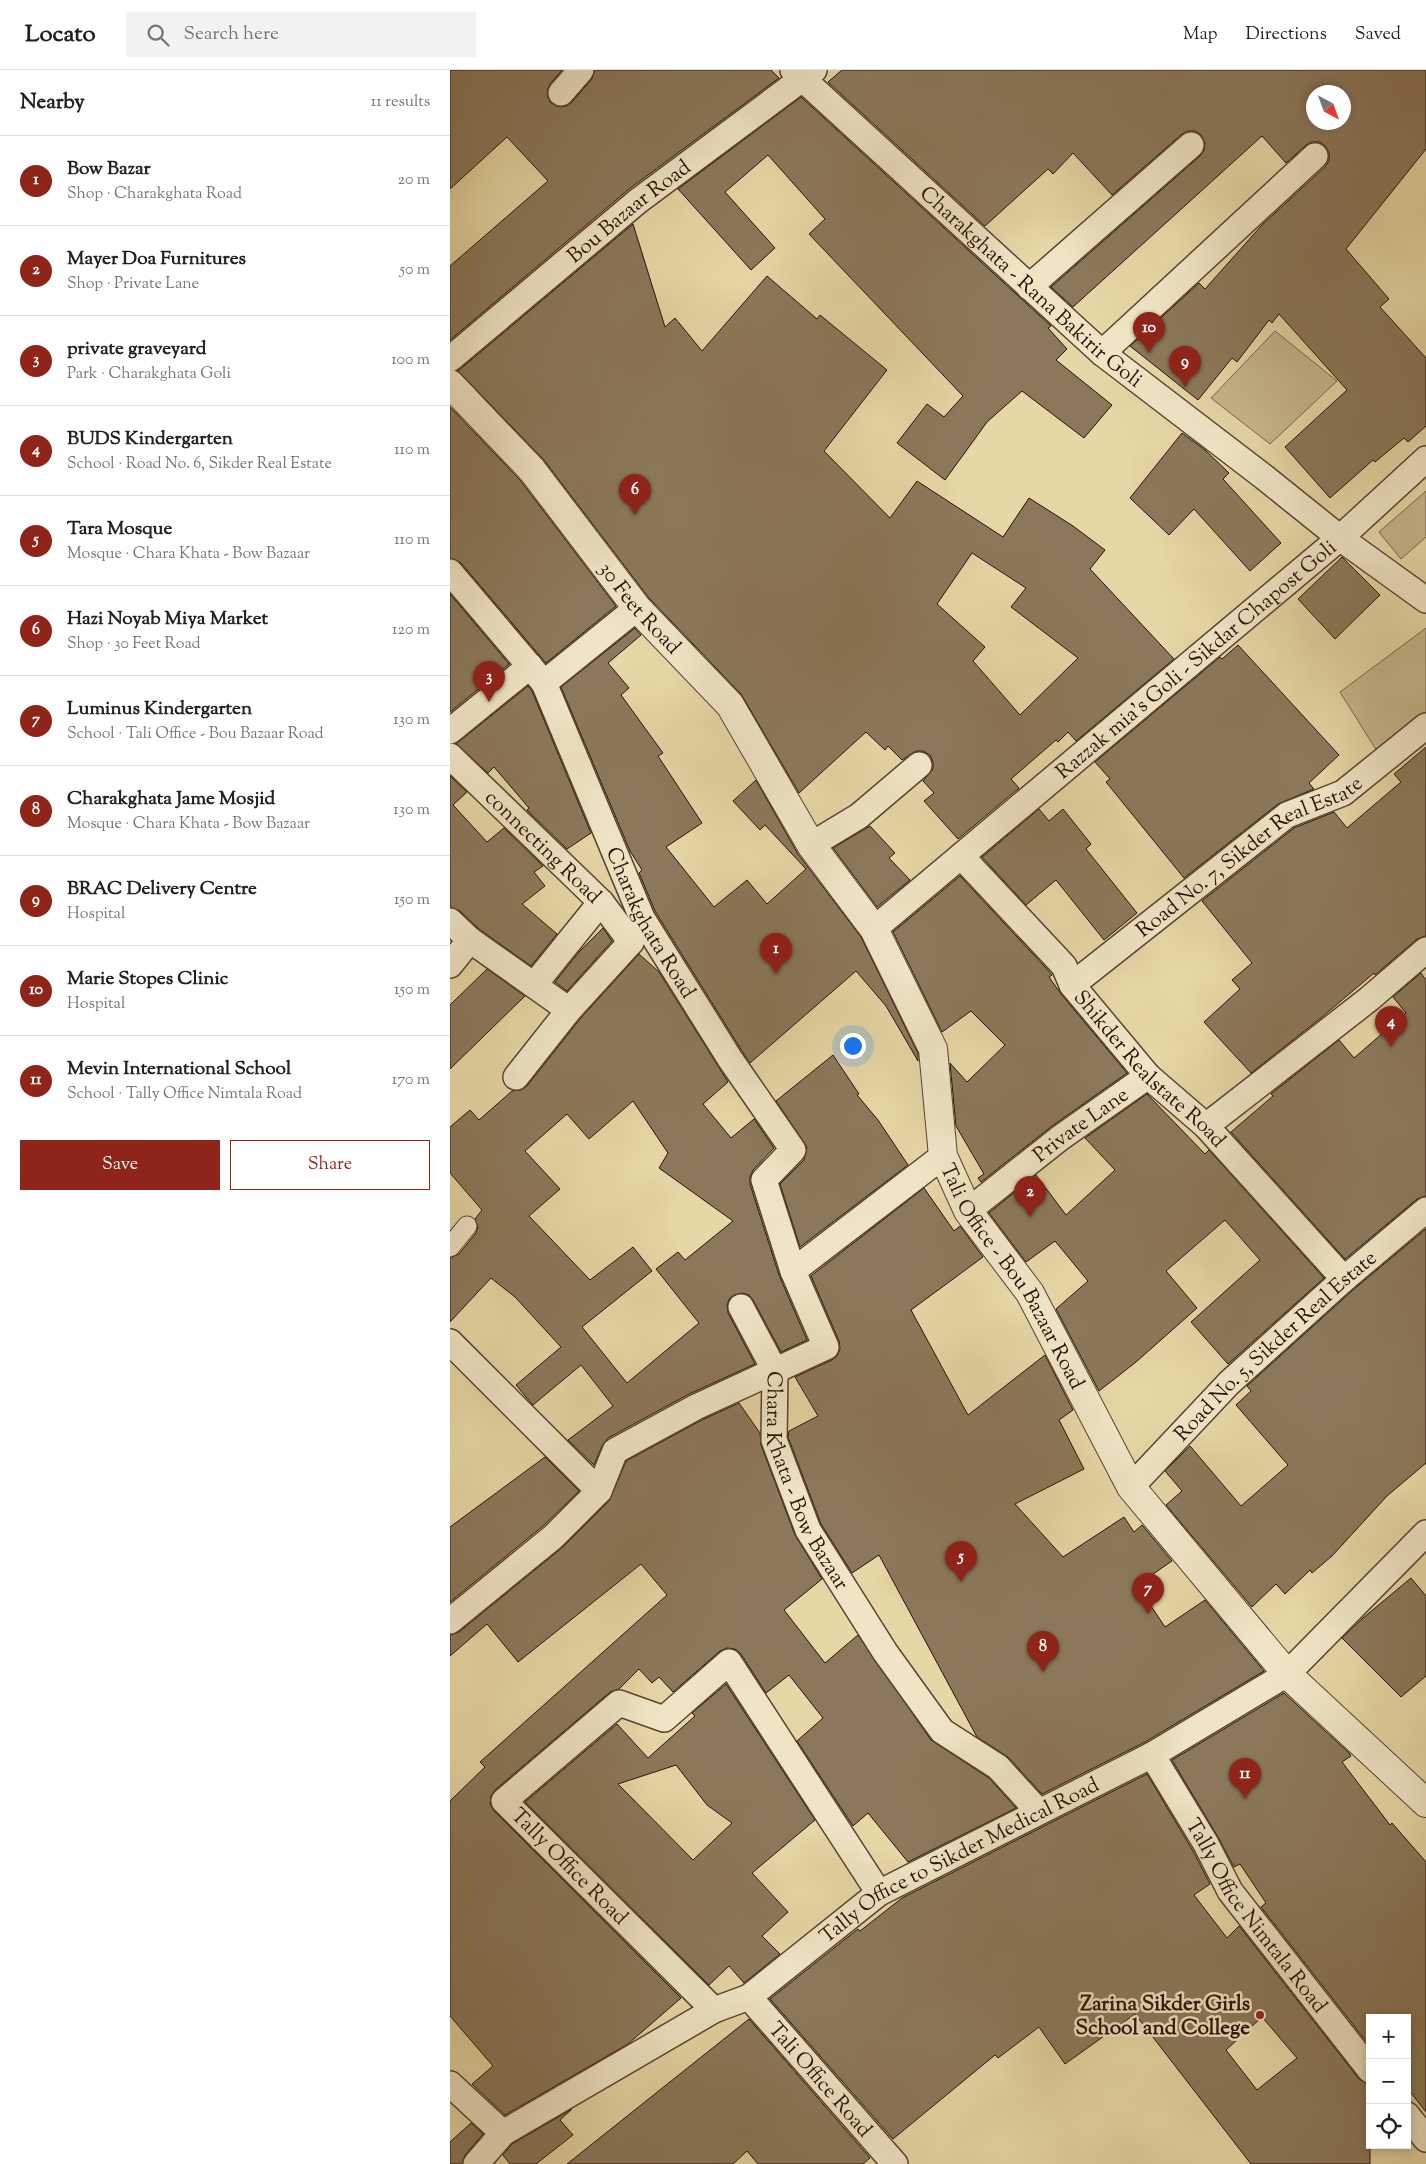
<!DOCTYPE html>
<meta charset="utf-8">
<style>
:root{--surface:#fff;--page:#f2f2f2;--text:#222;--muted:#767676;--line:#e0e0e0;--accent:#8f2418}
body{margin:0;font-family:"Sorts Mill Goudy",serif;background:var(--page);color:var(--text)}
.controls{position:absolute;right:15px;bottom:15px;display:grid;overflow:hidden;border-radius:0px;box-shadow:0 2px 8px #0003}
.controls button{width:45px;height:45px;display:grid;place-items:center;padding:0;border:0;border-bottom:1px solid var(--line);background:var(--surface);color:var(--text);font:25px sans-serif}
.compass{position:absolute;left:856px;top:15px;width:45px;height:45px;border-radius:50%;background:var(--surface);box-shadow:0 2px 8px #0003;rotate:139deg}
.you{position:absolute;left:402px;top:975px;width:18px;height:18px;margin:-12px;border:4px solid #fff;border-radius:50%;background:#1a73e8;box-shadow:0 0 0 8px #1a73e833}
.badge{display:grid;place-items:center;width:32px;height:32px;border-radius:50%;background:var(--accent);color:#fff;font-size:16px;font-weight:700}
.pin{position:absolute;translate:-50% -41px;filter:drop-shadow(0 1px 2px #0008)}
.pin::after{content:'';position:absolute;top:26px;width:18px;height:15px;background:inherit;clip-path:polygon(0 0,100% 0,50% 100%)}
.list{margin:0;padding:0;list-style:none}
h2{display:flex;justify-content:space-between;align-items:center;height:65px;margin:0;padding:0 20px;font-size:21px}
h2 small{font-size:16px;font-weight:400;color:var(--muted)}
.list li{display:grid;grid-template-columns:32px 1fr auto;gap:15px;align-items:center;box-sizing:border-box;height:90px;padding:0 20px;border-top:1px solid var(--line)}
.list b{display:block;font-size:19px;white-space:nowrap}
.list p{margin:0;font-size:16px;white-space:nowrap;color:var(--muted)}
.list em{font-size:16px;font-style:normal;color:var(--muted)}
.actions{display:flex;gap:10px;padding:15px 20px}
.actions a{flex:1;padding:11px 0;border:1px solid var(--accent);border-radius:0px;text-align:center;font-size:18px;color:var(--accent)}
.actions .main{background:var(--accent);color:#fff}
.icon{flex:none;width:28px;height:28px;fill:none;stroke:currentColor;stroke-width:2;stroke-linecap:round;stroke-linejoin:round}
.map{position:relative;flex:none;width:976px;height:2094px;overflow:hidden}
header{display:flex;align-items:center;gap:30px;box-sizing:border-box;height:70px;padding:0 25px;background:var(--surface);border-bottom:1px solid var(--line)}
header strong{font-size:24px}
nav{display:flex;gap:28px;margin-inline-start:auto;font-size:18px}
.search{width:350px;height:45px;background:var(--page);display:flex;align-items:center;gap:12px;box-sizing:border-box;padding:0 18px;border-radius:0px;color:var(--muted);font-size:19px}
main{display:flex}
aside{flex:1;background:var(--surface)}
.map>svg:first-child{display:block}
.green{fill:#c6b68b;stroke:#776449}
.building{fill:#8b785a;stroke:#281207;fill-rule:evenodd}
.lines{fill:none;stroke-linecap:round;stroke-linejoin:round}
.pedestrian-casing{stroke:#58432f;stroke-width:21}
.minor-casing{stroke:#58432f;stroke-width:28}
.tertiary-casing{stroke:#58432f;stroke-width:30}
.pedestrian{stroke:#efe5c5;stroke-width:19}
.minor{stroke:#efe5c5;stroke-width:25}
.tertiary{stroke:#efe5c5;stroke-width:28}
.poi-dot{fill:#8f2418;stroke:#efe5c5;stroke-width:2}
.labels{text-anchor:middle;stroke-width:5;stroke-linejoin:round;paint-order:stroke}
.street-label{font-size:21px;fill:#281207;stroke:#efe5c5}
.poi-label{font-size:21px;font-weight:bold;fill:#281207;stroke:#efe5c5;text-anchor:end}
</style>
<header>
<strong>Locato</strong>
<div class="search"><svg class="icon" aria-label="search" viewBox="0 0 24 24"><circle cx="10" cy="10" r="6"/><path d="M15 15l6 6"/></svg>Search here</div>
<nav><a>Map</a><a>Directions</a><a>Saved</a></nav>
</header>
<main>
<aside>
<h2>Nearby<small>11 results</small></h2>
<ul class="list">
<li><span class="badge">1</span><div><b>Bow Bazar</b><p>Shop · Charakghata Road</p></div><em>20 m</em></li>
<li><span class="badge">2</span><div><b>Mayer Doa Furnitures</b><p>Shop · Private Lane</p></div><em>50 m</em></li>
<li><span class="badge">3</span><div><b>private graveyard</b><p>Park · Charakghata Goli</p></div><em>100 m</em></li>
<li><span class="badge">4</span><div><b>BUDS Kindergarten</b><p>School · Road No. 6, Sikder Real Estate</p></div><em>110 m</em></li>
<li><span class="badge">5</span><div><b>Tara Mosque</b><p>Mosque · Chara Khata - Bow Bazaar</p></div><em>110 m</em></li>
<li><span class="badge">6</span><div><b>Hazi Noyab Miya Market</b><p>Shop · 30 Feet Road</p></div><em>120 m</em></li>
<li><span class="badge">7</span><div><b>Luminus Kindergarten</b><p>School · Tali Office - Bou Bazaar Road</p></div><em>130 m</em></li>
<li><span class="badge">8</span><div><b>Charakghata Jame Mosjid</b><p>Mosque · Chara Khata - Bow Bazaar</p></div><em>130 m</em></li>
<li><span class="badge">9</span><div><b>BRAC Delivery Centre</b><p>Hospital</p></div><em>150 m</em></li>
<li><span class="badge">10</span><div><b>Marie Stopes Clinic</b><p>Hospital</p></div><em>150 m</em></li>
<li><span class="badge">11</span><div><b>Mevin International School</b><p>School · Tally Office Nimtala Road</p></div><em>170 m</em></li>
</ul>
<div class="actions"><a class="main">Save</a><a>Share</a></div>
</aside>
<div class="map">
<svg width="976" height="2094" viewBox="0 0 976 2094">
<rect width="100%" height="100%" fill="#e6d7a6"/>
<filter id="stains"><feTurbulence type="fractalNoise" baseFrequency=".004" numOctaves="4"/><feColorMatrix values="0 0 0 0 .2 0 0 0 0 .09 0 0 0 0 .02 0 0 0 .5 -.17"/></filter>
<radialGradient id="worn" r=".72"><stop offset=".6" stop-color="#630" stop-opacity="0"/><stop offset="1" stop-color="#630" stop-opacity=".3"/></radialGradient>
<!-- green -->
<g class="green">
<path d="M825 261 887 311 820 374 761 328Z"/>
<path d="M976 421V467L951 489 929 462Z"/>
<path d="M976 558V649L930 686 890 622Z"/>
</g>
<!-- building -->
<g class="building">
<path d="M0 0H112L100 14 97 21 98 28 101 33 109 37 116 36 122 32 142 9 145 0H321L329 8 179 119 0 270V196L98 111 57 67 0 119Z"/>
<path d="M392 0H976V79L896 179 939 229 930 237 976 288V356L958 372 954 368 925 392 923 390 880 428 835 377 897 320 829 244 822 253 819 250 787 292 782 288 748 330 680 276 749 213 755 219 812 155 875 97 879 91V83L876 77 870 72H862L856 75 836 93 812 66 623 237 601 217 750 86 754 80 755 73 751 65 745 61H739L732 64 662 125 623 83 603 104 598 99 535 156 378 12ZM864 22H894V52H864Z"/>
<path d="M351 27 601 256 598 258 617 279 606 290 662 335 634 368 572 321 537 352 495 410 447 373 477 334 494 347 513 326 359 164 375 149 318 85 275 122 325 178 301 200 228 119Z"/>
<path d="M183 154 215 257 225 248 252 281 317 206 367 249 370 245 437 300 374 381 440 448 467 411 553 467 579 428 623 456 655 480 640 499 724 589 626 671 618 662 608 672 606 670 561 709 569 718 508 769 474 731 484 723 473 711 483 699V692L480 685 473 681H466L452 690 438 676 435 680 416 662 349 723 291 624 199 528 93 389 8 301ZM522 483 576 518 561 537 628 588 570 645 523 591 535 577 487 534Z"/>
<path d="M0 337 70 410 166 536 96 593 11 493 0 488Z"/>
<path d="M732 363 755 380 779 403 773 409 831 473 800 501 744 439 719 465 680 428Z"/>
<path d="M892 487 930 525 885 569 848 529Z"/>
<path d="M0 524 59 594 0 642Z"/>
<path d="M185 558 191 565 158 593 179 618 171 625 213 683 208 686 252 753 216 777 264 837 297 810 317 834 356 799 315 755 310 760 283 731 306 710 348 784 411 867 468 983V991L436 936 406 901 300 993 292 981 205 841 189 803 192 800 180 781 111 617Z"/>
<path d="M788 575 889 685 859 713 864 719 828 734 734 808 656 712 660 709 645 692 770 587 772 589Z"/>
<path d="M78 616 82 621 141 763 117 779 77 740 79 738 44 697 38 703 6 674Z"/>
<path d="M976 677V866L967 869 925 905 924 903 872 947 801 1003 754 952 790 919 782 910 802 893 752 831 844 758 884 742 897 758 951 712 944 704Z"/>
<path d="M0 706 17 722 3 735 37 772 54 758 93 796 84 802 95 816 72 834 107 864 81 896 29 859 10 841 0 837Z"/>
<path d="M589 739 599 751 613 739 641 774 636 779 687 843 654 870 606 810 576 835 532 787Z"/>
<path d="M420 756 445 783 439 788 460 810 427 837 383 778Z"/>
<path d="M510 806 595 897 602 905 599 907 611 924 677 1003 602 1056 531 1112 528 1108 534 1104 506 1056 500 993 517 1012 555 975 521 941 492 962 443 862Z"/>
<path d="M153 858 162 871 117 921 105 912 129 882Z"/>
<path d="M189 884 209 902 278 1012 253 1034 281 1068 304 1049 324 1078 303 1100 300 1107V1114L329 1205 357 1270 331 1282 303 1230 299 1225 292 1223 284 1225 279 1229 277 1236 278 1243 305 1294 239 1324 158 1368 152 1376 144 1395 118 1370 163 1336 131 1295 83 1335 76 1327 66 1315 111 1277 65 1227 41 1208 0 1252V1188L9 1184 26 1163 28 1157 25 1149 32 1140 0 1103V1057L20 1040 29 1050 62 1021 71 1020 77 1016 130 949ZM183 1031 218 1083 209 1098 283 1151 235 1190 228 1182 206 1199 249 1253 177 1313 132 1257 202 1201 183 1177 140 1210 79 1146 110 1119 75 1081 117 1044 139 1069Z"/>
<path d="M37 899 75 926 0 999V935Z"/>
<path d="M971 903 976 910V1126L967 1129 895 1189 781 1062 823 1026 821 1024 889 970 904 988 956 943 943 927Z"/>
<path d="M383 985 409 1024 407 1025 428 1050 458 1095 350 1177 330 1114 354 1090 357 1077 326 1031Z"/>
<path d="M697 1024 755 1084 759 1080 874 1208 778 1294 741 1252 810 1190 775 1150 716 1201 747 1238 686 1292 649 1321 606 1239 638 1211 605 1171 576 1192 539 1143 586 1105 616 1145 665 1100 635 1068Z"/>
<path d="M474 1118 504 1161 510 1156 533 1187 461 1240 518 1345 595 1285 623 1340 609 1350 634 1399 565 1434 613 1487 674 1447 684 1462 692 1455 722 1491 687 1515 715 1557 755 1530 814 1601 695 1672 592 1724 558 1687 527 1667 429 1485 402 1503 371 1454 338 1367 339 1361 368 1346 345 1307 382 1290 387 1286 390 1279 389 1271 361 1206Z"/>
<path d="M976 1159V1393L937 1426 882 1486 862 1503 860 1500 835 1524 826 1514 802 1537 716 1435 732 1421 715 1401 740 1376 791 1436 838 1395 786 1335 801 1321 797 1316 903 1220Z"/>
<path d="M289 1333 310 1363 311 1375 345 1465 372 1509 334 1540 375 1593 408 1565 481 1670 539 1708 566 1738 458 1792 418 1743 403 1756 347 1671 373 1648 339 1605 316 1623 291 1584 285 1579 277 1578 270 1581 223 1622 209 1607 202 1613 189 1599 169 1619 160 1622 45 1720 41 1726 40 1734 44 1741 231 1928 178 1974 55 2045 22 2014 43 1996 0 1946V1731L35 1697 30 1692 217 1525 191 1494 68 1592 37 1554 0 1586V1565L9 1562 113 1477 159 1431 176 1391 252 1350Z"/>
<path d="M95 1387 129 1421 93 1456 0 1532V1457Z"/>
<path d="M961 1508 976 1526V1606L951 1627 892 1568 913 1548Z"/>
<path d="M276 1614 365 1750 302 1803 338 1842 312 1866 330 1884 294 1913 279 1896 259 1915 75 1732 167 1654 198 1688 245 1646 242 1643ZM226 1695 257 1735 282 1753 243 1790 168 1714Z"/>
<path d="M834 1623 899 1683 901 1686 892 1692 940 1755 942 1753 976 1792V2042L957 2018V1948H920V1976L811 1837 816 1833 790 1794 784 1797 768 1767 722 1690Z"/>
<path d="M697 1704 743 1781 760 1814 744 1825 777 1868 789 1856 909 2009 920 2014V2094H801L685 1944 615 1994 589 1957 548 1988 545 1985 443 2069 320 1929 408 1859 410 1861 452 1828ZM812 1947 847 1988 807 2020 776 1980Z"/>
<path d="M299 1949 420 2088 413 2094H308L297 2081 283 2094H117Z"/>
<path d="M122 2039 110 2050 123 2065 86 2094H60L53 2085 62 2074Z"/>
<path d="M21 2053 33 2064 15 2085 12 2094H0V2072Z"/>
</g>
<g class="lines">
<defs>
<path id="pedestrian" d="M0 1177 17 1156"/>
<g id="minor">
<path id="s1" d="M343 0 652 283 814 407 890 468 976 530"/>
<path d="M111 23 131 0"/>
<path d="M579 217 741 75"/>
<path d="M652 283 865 86"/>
<path id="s2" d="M0 289 188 131 364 0"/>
<path id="s3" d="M0 502 94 613 192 848 280 989 343 1080 314 1110 343 1201 376 1277 246 1337 165 1381 149 1421 0 1272"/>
<path d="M94 613 187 538"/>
<path d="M0 661 80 596"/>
<path id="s4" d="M0 686 151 832 181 872"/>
<path d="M361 775 409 746 469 695"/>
<path id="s5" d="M511 786 614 896 622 915 698 1006 756 1056 894 1209"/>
<path d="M0 851 20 870"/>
<path id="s6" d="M424 859 890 468 976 389"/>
<path d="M0 895 20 870 119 940"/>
<path d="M84 915 151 832"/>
<path id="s7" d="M622 915 837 745 893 723 976 656"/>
<path d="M66 1007 119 940 181 872 188 857"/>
<path d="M756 1056 919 929 976 880"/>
<path id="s8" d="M518 1141 610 1068 698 1006"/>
<path d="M343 1201 493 1086"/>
<path id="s9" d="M291 1237 325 1301 324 1370 358 1460 435 1582 492 1661 548 1697 588 1741"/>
<path id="s10" d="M681 1417 779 1313 894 1209 976 1140"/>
<path d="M0 1551 103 1467 149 1421"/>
<path id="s11" d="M702 1685 756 1774 780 1821 920 2000"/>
<path id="s12" d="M299 1927 445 2094"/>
<path d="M264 1940 54 1731 169 1633 214 1649 279 1592 429 1823"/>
<path d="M0 2014 53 2063"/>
<path d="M957 2045 976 2069"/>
<path id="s13" d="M26 2094 53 2063 264 1940 299 1927 429 1823 702 1685 837 1604 976 1463"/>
</g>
<g id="tertiary">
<path id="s14" d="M0 314 82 400 187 538 280 635 361 775 424 859 483 979 493 1086 518 1141 580 1223 681 1417 837 1604 976 1733"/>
</g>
</defs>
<!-- pedestrian casing -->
<use href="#pedestrian" class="pedestrian-casing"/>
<!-- minor casing -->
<use href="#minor" class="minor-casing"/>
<!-- tertiary casing -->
<use href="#tertiary" class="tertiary-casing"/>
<!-- pedestrian -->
<use href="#pedestrian" class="pedestrian"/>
<!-- minor -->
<use href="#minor" class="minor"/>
<!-- tertiary -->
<use href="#tertiary" class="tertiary"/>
</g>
<!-- markers -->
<circle class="poi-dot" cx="810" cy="1945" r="5"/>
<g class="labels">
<!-- street labels -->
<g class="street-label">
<text dy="7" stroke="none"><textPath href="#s2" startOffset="232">Bou Bazaar Road</textPath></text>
<text dy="7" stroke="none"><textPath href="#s1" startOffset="322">Charakghata - Rana Bakirir Goli</textPath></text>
<text dy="7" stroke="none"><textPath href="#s14" startOffset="294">30 Feet Road</textPath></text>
<text dy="7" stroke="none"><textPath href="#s6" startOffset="420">Razzak mia's Goli - Sikdar Chapost Goli</textPath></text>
<text dy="7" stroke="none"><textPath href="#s4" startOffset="130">connecting Road</textPath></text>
<text dy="7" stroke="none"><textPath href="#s7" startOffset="220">Road No. 7, Sikder Real Estate</textPath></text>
<text dy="7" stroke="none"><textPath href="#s3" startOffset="408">Charakghata Road</textPath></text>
<text dy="7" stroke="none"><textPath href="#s5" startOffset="286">Shikder Realstate Road</textPath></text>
<text dy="7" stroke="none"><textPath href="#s8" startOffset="142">Private Lane</textPath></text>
<text dy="7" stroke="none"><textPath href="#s14" startOffset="1074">Tali Office - Bou Bazaar Road</textPath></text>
<text dy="7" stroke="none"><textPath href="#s10" startOffset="202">Road No. 5, Sikder Real Estate</textPath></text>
<text dy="7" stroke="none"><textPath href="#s9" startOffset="189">Chara Khata - Bow Bazaar</textPath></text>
<text dy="7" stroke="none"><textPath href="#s13" startOffset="575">Tally Office to Sikder Medical Road</textPath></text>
<text transform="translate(120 1796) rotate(45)" y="7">Tally Office Road</text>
<text dy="7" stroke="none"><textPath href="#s11" startOffset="192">Tally Office Nimtala Road</textPath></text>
<text dy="7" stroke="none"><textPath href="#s12" startOffset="109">Tali Office Road</textPath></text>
</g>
<!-- poi labels -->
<g class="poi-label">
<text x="800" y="1940">Zarina Sikder Girls<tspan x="800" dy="24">School and College</tspan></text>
</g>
</g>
<rect width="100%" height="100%" filter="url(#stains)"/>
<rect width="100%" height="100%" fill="url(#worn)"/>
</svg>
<div class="controls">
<button>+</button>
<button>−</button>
<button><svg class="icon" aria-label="locate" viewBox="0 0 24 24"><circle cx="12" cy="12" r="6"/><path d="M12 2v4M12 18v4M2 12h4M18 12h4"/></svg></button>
</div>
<svg class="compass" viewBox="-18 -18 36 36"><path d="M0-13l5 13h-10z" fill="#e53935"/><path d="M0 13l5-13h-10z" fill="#767676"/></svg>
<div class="you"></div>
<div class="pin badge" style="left:326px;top:904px">1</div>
<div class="pin badge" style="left:580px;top:1147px">2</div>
<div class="pin badge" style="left:39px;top:632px">3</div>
<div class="pin badge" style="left:941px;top:977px">4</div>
<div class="pin badge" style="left:511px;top:1512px">5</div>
<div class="pin badge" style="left:185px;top:445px">6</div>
<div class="pin badge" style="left:698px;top:1544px">7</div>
<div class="pin badge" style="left:593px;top:1602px">8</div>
<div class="pin badge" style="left:735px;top:317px">9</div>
<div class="pin badge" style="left:699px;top:283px">10</div>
<div class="pin badge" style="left:795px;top:1729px">11</div>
</div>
</main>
